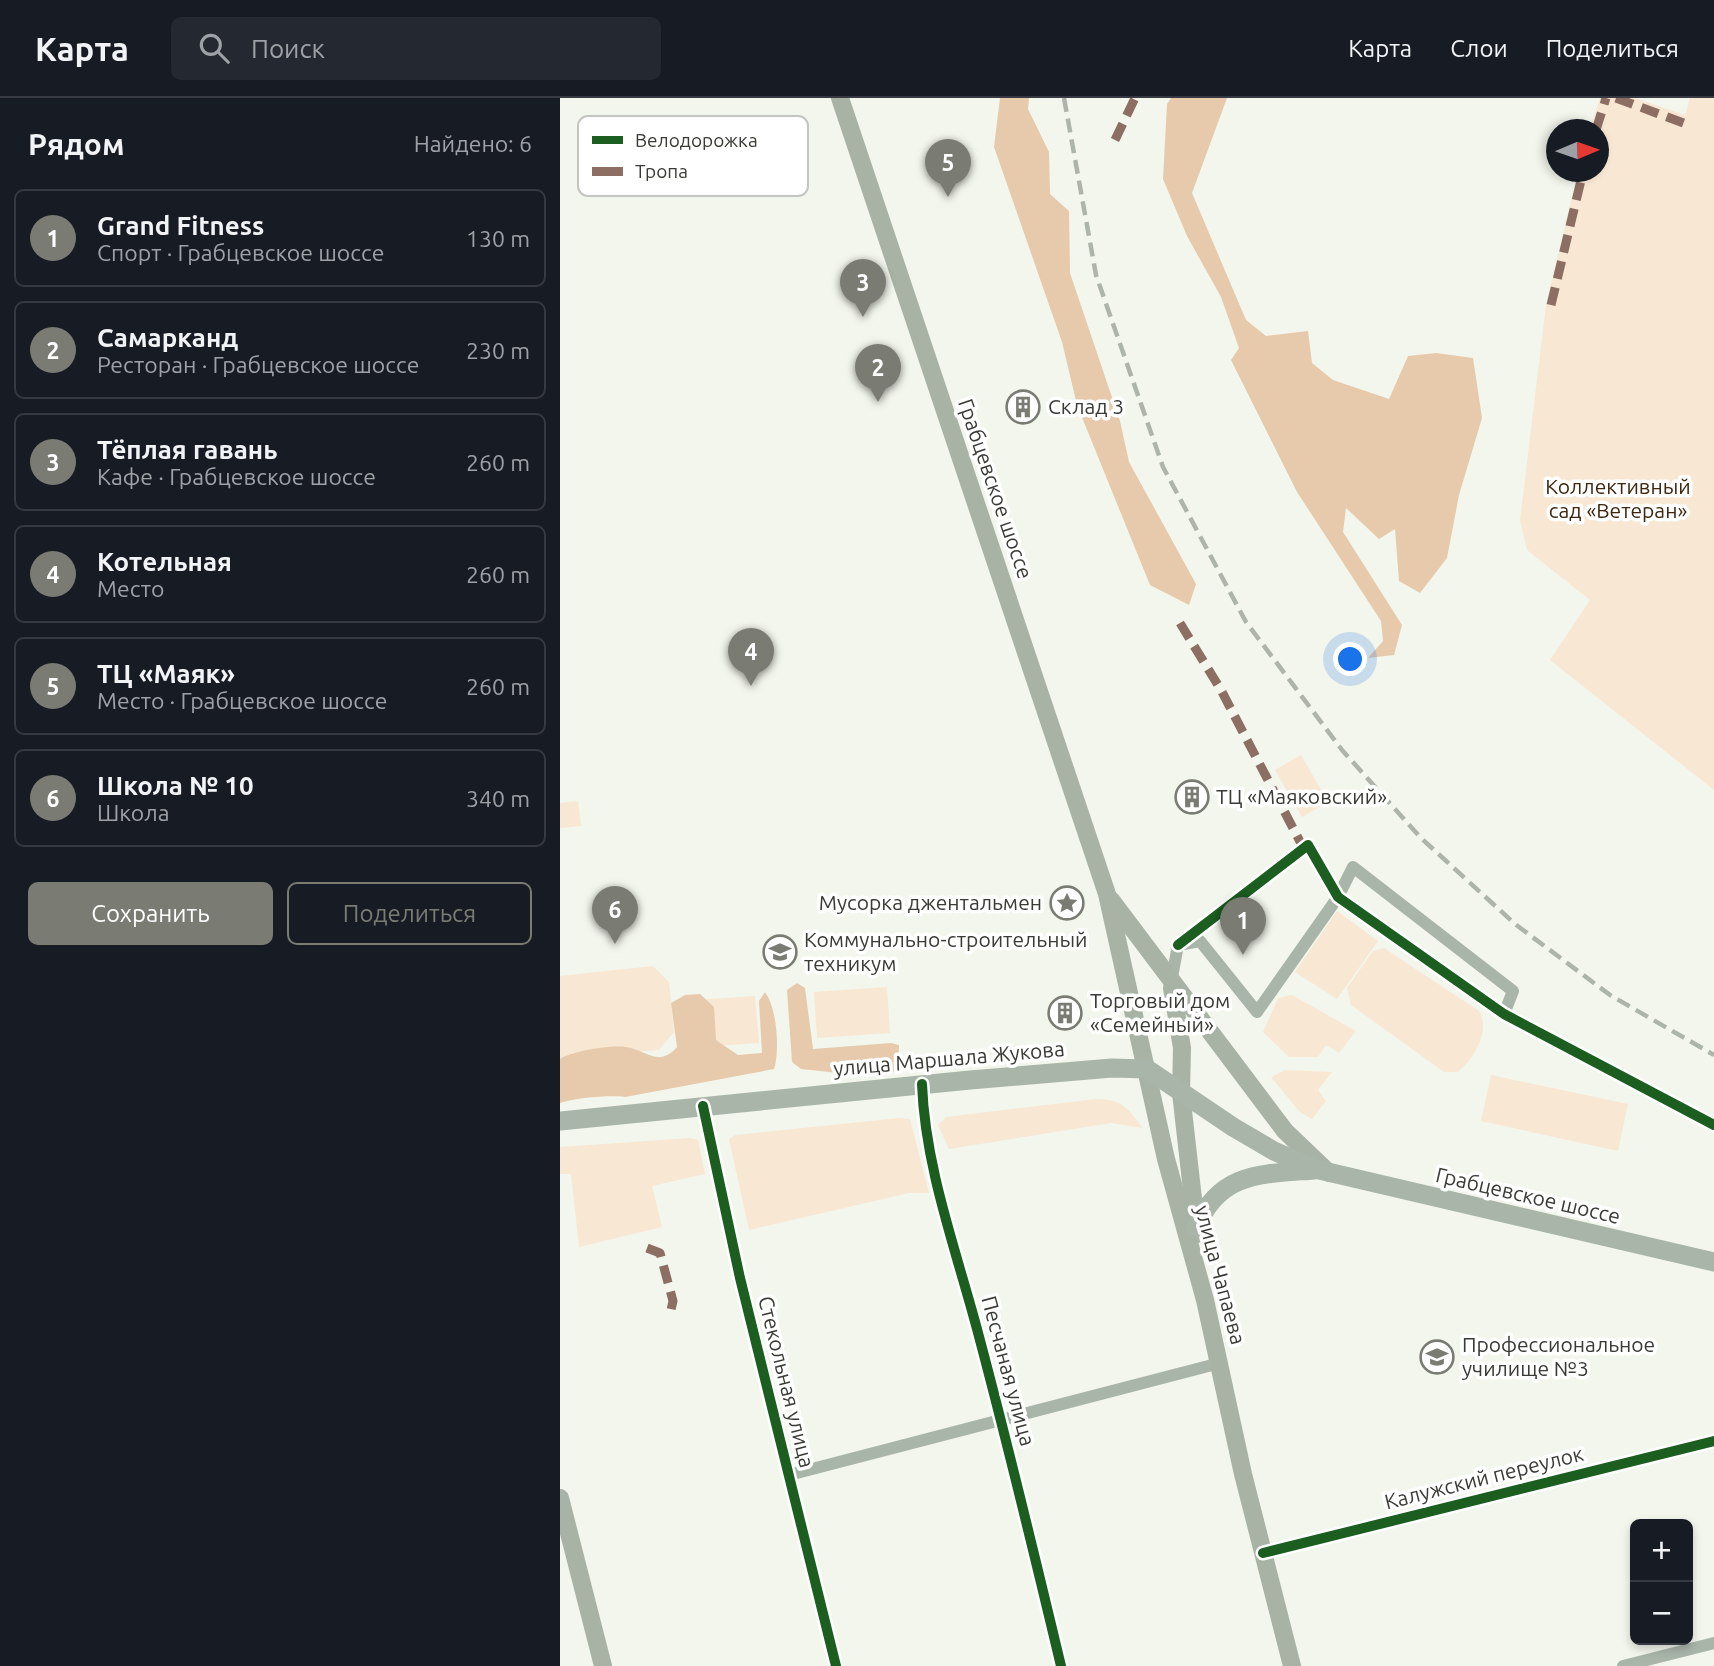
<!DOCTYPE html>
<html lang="ru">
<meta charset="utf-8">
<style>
:root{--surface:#171b24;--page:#242831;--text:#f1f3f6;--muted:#9ea1a6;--line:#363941;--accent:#7a7c74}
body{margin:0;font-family:Ubuntu,sans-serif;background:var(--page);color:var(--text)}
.controls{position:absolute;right:21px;bottom:21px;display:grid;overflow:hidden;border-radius:10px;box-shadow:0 4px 10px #0003}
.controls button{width:63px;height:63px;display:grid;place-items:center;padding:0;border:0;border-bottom:2px solid var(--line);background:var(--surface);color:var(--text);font:35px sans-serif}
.compass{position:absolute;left:986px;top:21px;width:63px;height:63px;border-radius:50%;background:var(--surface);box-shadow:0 4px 10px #0003;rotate:88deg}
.you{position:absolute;left:791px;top:562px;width:24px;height:24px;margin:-18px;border:5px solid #fff;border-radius:50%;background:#1a73e8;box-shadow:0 0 0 10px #1a73e833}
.badge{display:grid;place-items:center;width:46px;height:46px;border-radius:50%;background:var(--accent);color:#fff;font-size:23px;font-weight:700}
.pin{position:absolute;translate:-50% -58px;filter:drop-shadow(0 2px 4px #0008)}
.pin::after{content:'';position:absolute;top:37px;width:24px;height:21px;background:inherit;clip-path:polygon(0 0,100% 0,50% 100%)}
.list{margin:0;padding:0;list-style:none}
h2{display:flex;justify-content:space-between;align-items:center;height:91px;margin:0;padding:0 28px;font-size:30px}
h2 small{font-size:23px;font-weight:400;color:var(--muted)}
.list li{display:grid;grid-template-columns:46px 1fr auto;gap:21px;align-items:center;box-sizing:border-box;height:98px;margin:0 14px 14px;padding:0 14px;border:2px solid var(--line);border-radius:10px}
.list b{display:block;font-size:26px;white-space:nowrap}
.list p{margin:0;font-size:23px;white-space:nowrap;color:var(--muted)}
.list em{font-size:23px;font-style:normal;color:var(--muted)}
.actions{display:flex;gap:14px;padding:21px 28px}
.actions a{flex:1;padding:16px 0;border:2px solid var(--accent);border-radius:10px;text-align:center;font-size:24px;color:var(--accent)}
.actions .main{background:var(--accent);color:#fff}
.icon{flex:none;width:38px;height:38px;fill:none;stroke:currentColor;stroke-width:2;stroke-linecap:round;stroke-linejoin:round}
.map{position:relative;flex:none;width:1154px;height:1568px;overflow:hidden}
header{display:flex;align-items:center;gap:42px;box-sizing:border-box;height:98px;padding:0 35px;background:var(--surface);border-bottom:2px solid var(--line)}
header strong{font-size:33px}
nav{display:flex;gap:38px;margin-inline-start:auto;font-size:24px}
.search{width:490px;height:63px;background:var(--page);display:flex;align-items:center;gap:18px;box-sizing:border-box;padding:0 24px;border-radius:10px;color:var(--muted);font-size:26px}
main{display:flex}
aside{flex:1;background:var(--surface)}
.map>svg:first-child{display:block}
.green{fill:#f8e7d3}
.forest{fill:#e6caab}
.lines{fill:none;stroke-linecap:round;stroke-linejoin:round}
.street{stroke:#aab5aa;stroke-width:12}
.secondary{stroke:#a8b3a6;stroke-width:18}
.primary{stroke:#a8b5a8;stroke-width:19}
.rail{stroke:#adb5ab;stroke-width:4.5;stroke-dasharray:14 7;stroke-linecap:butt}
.quiet{stroke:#8d6e63;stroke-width:9;stroke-dasharray:18 9;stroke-linecap:butt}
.cycleway-casing{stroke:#fff;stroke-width:15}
.cycleway{stroke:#1b5e20;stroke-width:10}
.labels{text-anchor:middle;stroke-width:7;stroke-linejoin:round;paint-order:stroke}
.poi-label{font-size:21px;fill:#393b34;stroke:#fff;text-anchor:start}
.park-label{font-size:21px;fill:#3d2711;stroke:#fff}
.street-label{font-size:21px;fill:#393b34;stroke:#fff}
.key{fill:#fff;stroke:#c4c4c2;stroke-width:2}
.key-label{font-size:19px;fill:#393b34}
</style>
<header>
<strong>Карта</strong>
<div class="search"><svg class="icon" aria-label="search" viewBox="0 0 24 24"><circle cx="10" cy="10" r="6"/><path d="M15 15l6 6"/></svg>Поиск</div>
<nav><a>Карта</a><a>Слои</a><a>Поделиться</a></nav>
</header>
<main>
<aside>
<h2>Рядом<small>Найдено: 6</small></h2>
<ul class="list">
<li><span class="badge">1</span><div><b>Grand Fitness</b><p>Спорт · Грабцевское шоссе</p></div><em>130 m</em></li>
<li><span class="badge">2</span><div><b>Самарканд</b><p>Ресторан · Грабцевское шоссе</p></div><em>230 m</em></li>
<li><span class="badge">3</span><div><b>Тёплая гавань</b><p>Кафе · Грабцевское шоссе</p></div><em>260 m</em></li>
<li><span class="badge">4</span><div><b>Котельная</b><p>Место</p></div><em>260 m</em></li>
<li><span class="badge">5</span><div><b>ТЦ «Маяк»</b><p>Место · Грабцевское шоссе</p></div><em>260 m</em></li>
<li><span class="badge">6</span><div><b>Школа № 10</b><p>Школа</p></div><em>340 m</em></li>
</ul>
<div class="actions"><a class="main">Сохранить</a><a>Поделиться</a></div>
</aside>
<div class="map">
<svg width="1154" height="1568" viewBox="0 0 1154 1568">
<rect width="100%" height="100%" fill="#f3f6ec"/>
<!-- green -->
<g class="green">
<path d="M1040 0H1075L1125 17 1130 0H1154V692L990 562 1030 502 967 452 960 422 986 207 1018 74H1038V32L1030 31Z"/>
<path d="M741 657 768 704 742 719 715 672Z"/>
<path d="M18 703 21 728 0 730V705Z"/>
<path d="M777 813 818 843 777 901 735 874Z"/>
<path d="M824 850 919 913C931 933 914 960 898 974H884L791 907 787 890 813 853Z"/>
<path d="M93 868 109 884 114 934 99 952 0 961V878Z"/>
<path d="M327 889 330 935 257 940 254 894Z"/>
<path d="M732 897 796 933 779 955 766 947 758 959H729L703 934 718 900Z"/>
<path d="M195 898 199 945 138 949 135 902Z"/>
<path d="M725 972 772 974 758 992 766 1003 752 1021 740 1014 711 979Z"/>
<path d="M931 977 1068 1006 1058 1053 921 1023Z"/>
<path d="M536 1001C563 1001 567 1010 583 1030L551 1025 389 1051 378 1027 386 1019Z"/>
<path d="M339 1020 350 1021 369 1095H349L189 1132 169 1041 175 1037Z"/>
<path d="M130 1040 138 1042 145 1076 92 1088 102 1129 19 1149 11 1076H0V1049Z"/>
</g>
<!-- forest -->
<g class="forest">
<path d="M440 0H469L468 11 489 54 490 96 509 113 510 175 560 323 569 364 636 486 629 507 590 487 517 307 502 244 434 49Z"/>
<path d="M611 0H667L632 95 686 222 706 238 748 233 752 265 773 282 829 301 848 258 876 255 913 260 922 320 899 397 887 460 860 495 839 483 835 431 819 441 786 410 783 434 842 527 834 557 808 560 823 543 821 523 737 394 671 262 679 250 661 199 627 138 603 81 607 6Z"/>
<path d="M237 885 245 890 253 951 331 945 339 947 338 973 306 978 241 971 232 964 227 892Z"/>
<path d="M205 894C217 910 220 952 214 971L65 999C50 997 15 1000 0 1005V961C13 953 50 947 66 949 86 952 99 970 117 949L111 905 125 897 140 896 154 909 156 942 178 957 202 955 199 903Z"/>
</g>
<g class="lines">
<!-- street -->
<g class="street">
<path d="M618 847 748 747 778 799 944 916 1154 1027"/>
<path d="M611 885 618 847 640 843 697 914 778 799 793 769 953 893 944 916"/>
<path d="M362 986C365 1069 396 1152 417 1231 447 1343 474 1455 501 1568"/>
<path d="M143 1008 180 1180 276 1568"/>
<path d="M229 1377 660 1265"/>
<path d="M703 1455 1154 1343"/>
<path d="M1063 1568 1154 1545"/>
</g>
<!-- secondary -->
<g class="secondary">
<path d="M280 0 547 796 606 1061 645 1202 683 1376 732 1568"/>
<path d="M551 802 725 1033 769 1075"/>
<path d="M612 890 622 950 621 995 637 1136"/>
<path d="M0 1400 43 1568"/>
</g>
<!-- primary -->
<g class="primary">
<path d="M0 1023 410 982 552 970 587 971 673 1029 714 1053 755 1071 1154 1164"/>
<path d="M636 1130C659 1074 701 1076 754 1072"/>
</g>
<!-- rail -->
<path class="rail" d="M504 0 536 177 603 369 686 524 782 652 861 740 955 826 1050 897 1154 957"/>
<!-- quiet -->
<g class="quiet">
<path d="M1056 0 1126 26"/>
<path d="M1036 32 1046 0"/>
<path d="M555 42 575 0"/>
<path d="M991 207 1023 74"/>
<path d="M620 525 661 592 746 755"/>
<path d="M87 1150 100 1155 113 1203 111 1212"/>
</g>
<defs>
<g id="cycleway">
<path d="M618 847 748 747 778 799 944 916 1154 1027"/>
<path d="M362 986C365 1069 396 1152 417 1231 447 1343 474 1455 501 1568"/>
<path d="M143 1008 180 1180 276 1568"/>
<path d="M703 1455 1154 1343"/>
</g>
</defs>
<!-- cycleway casing -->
<use href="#cycleway" class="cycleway-casing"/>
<!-- cycleway -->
<use href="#cycleway" class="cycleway"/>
</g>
<!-- icons -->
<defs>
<symbol id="building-ring" viewBox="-11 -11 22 22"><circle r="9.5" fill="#fff" stroke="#7a7c74" stroke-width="1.5"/><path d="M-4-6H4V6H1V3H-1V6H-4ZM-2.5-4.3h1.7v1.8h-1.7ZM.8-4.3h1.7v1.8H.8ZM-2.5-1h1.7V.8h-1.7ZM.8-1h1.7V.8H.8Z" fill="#7a7c74"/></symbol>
<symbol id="sight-ring" viewBox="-11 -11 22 22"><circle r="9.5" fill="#fff" stroke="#7a7c74" stroke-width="1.5"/><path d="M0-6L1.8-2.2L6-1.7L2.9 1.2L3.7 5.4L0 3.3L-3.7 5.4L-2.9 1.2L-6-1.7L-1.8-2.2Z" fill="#7a7c74"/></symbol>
<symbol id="university-ring" viewBox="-11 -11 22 22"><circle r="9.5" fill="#fff" stroke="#7a7c74" stroke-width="1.5"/><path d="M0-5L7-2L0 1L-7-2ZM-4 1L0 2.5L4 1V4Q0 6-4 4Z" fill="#7a7c74"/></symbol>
</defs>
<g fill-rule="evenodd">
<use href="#building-ring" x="444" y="290" width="38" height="38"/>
<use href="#building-ring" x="613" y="680" width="38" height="38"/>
<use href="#sight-ring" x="488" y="786" width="38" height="38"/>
<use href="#university-ring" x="201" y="835" width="38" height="38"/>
<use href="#building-ring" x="486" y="896" width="38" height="38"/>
<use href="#university-ring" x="858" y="1240" width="38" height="38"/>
</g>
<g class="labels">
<!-- poi labels -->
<g class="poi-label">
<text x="488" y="316">Склад 3</text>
<text x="656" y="706">ТЦ «Маяковский»</text>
<text x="482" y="812" text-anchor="end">Мусорка джентальмен</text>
<text x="244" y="849">Коммунально-строительный<tspan x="244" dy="24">техникум</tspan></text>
<text x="530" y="910">Торговый дом<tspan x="530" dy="24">«Семейный»</tspan></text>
<text x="902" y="1254">Профессиональное<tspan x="902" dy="24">училище №3</tspan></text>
</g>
<!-- park labels -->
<g class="park-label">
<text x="1058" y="396">Коллективный<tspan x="1058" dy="24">сад «Ветеран»</tspan></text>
</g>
<!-- street labels -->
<g class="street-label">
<text transform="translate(435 391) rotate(71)" y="7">Грабцевское шоссе</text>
<text transform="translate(389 961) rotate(-5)" y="7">улица Маршала Жукова</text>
<text transform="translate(968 1098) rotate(13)" y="7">Грабцевское шоссе</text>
<text transform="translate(660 1177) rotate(75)" y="7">улица Чапаева</text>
<text transform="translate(448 1273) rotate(75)" y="7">Песчаная улица</text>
<text transform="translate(226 1284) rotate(76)" y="7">Стекольная улица</text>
<text transform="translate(924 1380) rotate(-14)" y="7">Калужский переулок</text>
</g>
</g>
<!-- legend -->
<rect x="18" y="18" width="230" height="80" rx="10" class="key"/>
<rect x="32" y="38" width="31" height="8" fill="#1b5e20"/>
<rect x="32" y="69" width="31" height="9" fill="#8d6e63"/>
<g class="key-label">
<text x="75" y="49">Велодорожка</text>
<text x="75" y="80">Тропа</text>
</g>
</svg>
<div class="controls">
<button>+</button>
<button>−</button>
</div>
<svg class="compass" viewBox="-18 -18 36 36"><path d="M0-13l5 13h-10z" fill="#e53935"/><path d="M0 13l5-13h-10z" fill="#9ea1a6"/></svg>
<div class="you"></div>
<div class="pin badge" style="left:683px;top:857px">1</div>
<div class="pin badge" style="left:318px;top:304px">2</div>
<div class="pin badge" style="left:303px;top:219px">3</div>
<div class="pin badge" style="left:191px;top:588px">4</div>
<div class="pin badge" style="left:388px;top:99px">5</div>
<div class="pin badge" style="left:55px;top:846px">6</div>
</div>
</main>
